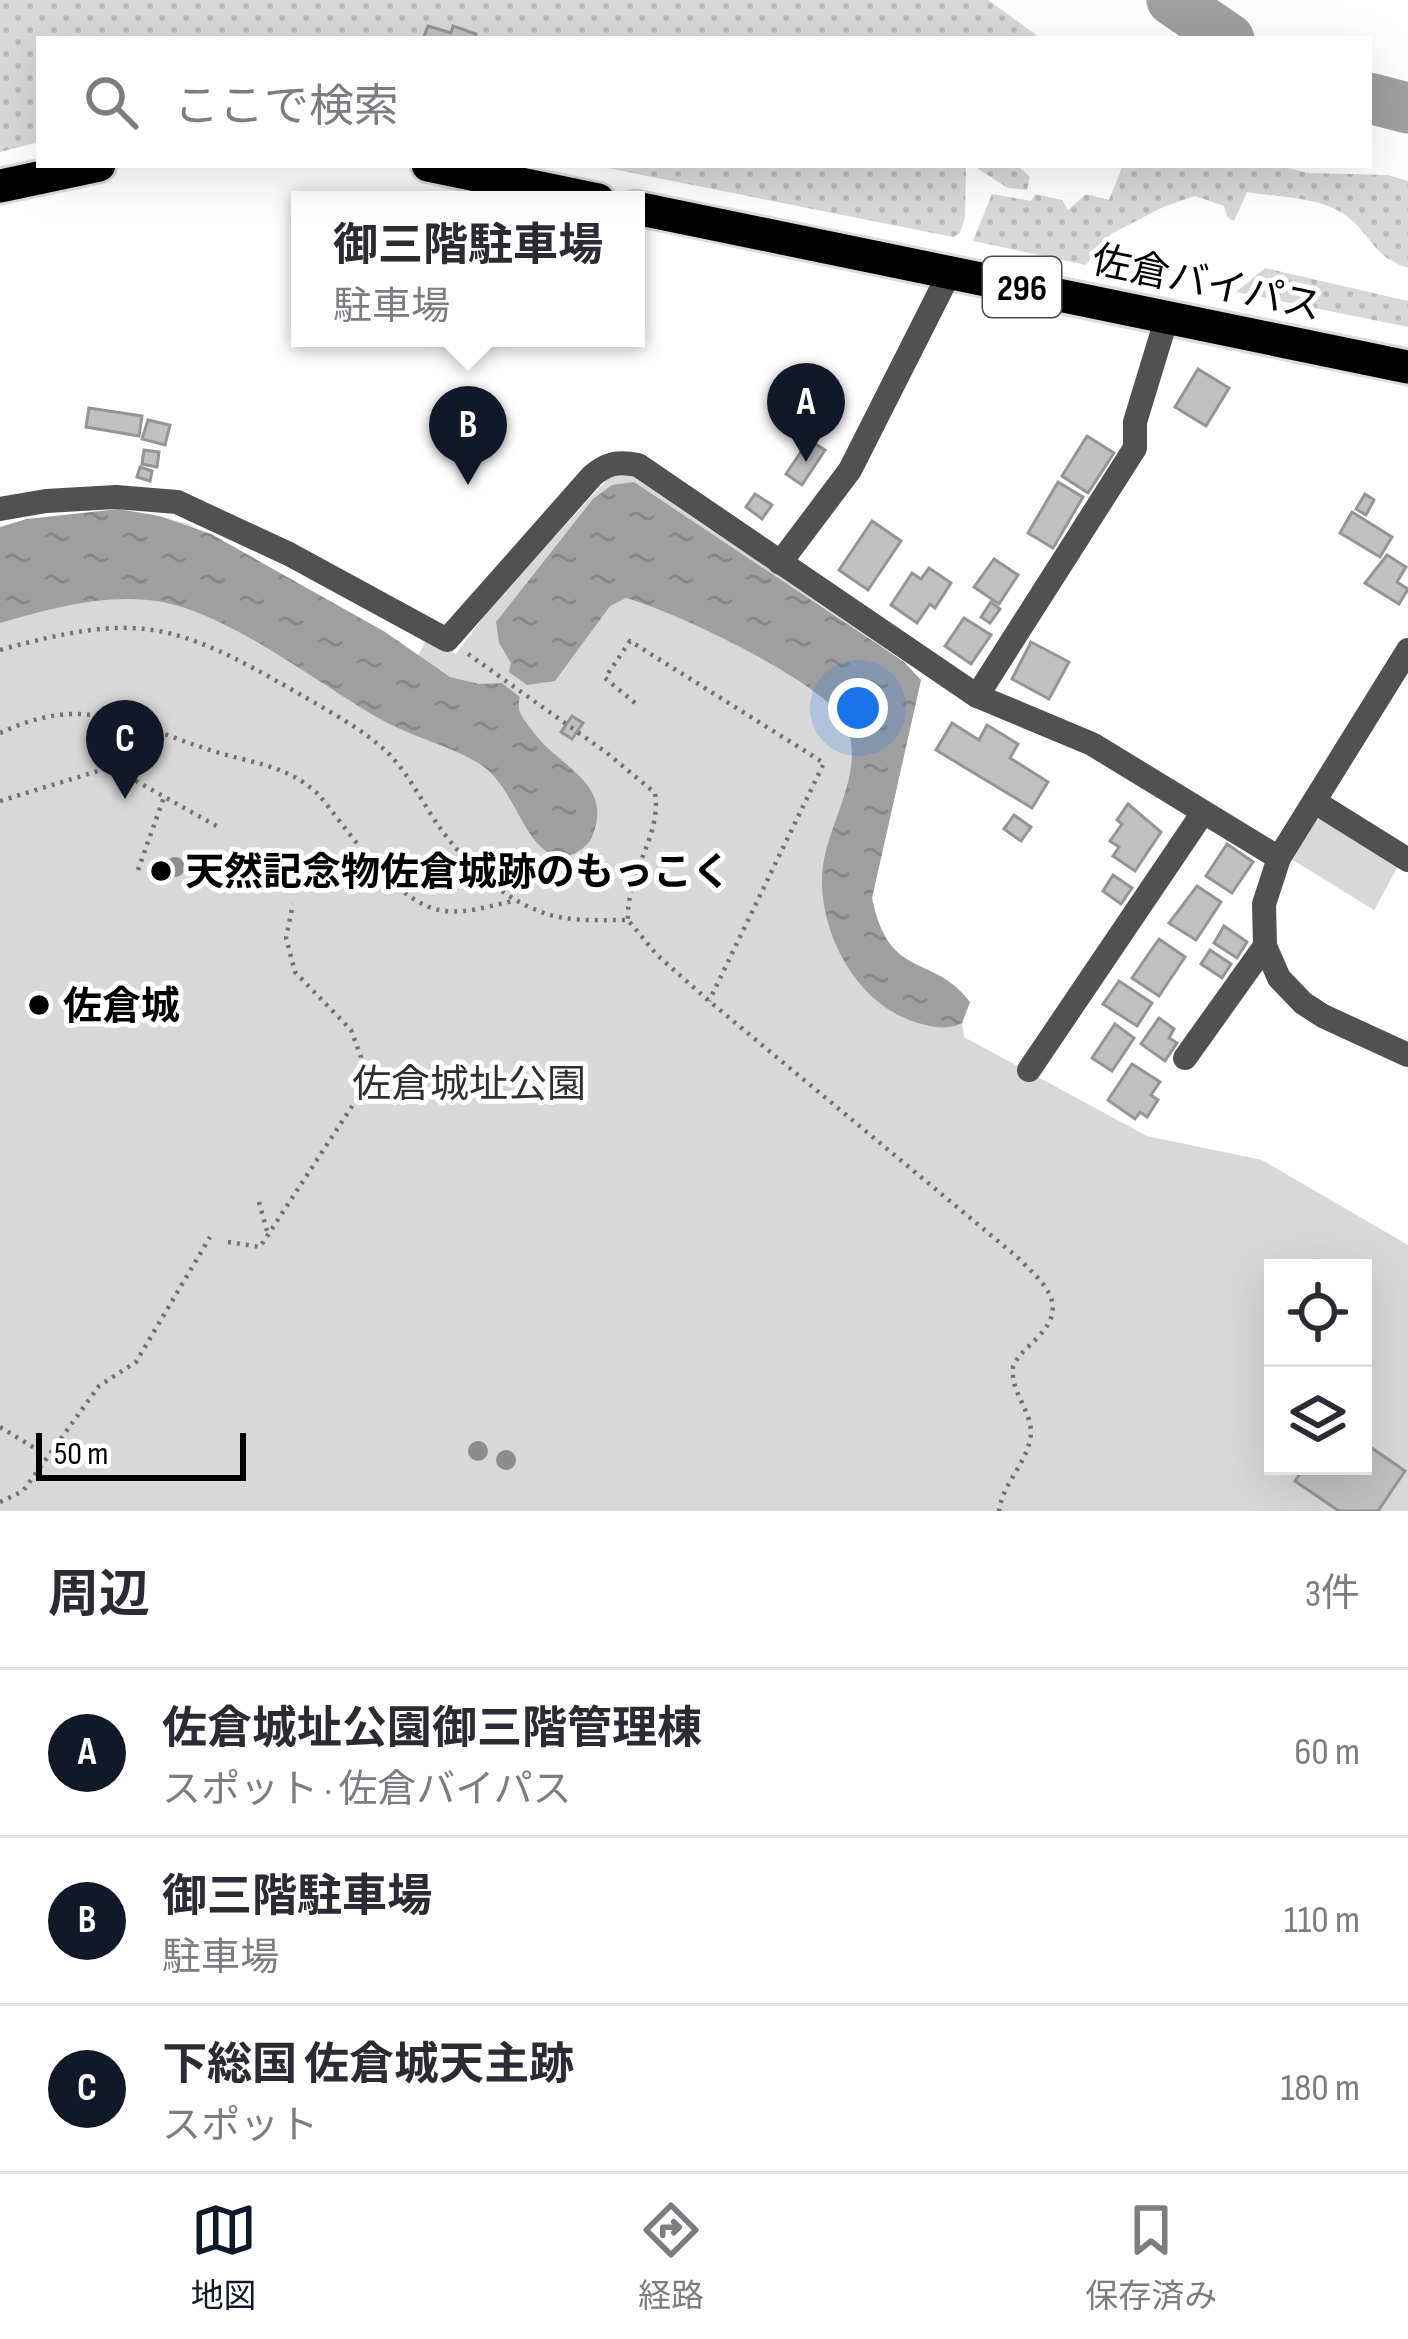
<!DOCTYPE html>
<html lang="ja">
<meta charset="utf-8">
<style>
:root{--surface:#fff;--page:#f7f7f7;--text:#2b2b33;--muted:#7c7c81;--line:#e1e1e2;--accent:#111827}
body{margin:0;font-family:"Sofia Sans Condensed","Noto Sans JP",sans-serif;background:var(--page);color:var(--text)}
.controls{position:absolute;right:36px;bottom:36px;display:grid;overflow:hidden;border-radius:0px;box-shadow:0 12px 48px #0002}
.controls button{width:108px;height:108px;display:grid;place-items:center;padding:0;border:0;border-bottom:3px solid var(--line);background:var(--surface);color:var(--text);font:60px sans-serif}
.scale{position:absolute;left:36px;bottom:30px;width:210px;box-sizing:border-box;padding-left:12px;border:6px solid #000;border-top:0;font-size:33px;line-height:42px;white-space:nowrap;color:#000;-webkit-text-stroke:9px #fff;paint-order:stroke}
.you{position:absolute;left:858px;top:708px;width:42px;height:42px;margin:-30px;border:9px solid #fff;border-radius:50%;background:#1a73e8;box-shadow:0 0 0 18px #1a73e833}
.badge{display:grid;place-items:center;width:78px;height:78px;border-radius:50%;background:var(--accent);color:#fff;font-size:39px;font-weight:700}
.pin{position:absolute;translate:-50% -99px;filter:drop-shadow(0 3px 6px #0008)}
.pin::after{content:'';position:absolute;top:63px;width:42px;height:36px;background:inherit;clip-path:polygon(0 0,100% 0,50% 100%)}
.popup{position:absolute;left:291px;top:191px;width:354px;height:156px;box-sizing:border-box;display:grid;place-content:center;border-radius:0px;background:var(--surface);filter:drop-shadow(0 3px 9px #0005);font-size:39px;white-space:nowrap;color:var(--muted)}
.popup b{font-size:45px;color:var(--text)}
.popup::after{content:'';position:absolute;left:50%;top:100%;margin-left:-24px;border:24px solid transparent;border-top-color:var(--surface)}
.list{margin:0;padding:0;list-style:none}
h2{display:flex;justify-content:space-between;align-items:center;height:156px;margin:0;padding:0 48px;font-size:51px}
h2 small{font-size:39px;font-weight:400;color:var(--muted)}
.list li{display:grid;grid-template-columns:78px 1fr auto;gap:36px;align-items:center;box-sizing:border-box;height:168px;padding:0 48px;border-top:3px solid var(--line)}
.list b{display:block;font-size:45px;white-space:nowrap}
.list p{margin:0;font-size:39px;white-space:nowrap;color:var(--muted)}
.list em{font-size:39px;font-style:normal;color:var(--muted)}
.icon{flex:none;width:66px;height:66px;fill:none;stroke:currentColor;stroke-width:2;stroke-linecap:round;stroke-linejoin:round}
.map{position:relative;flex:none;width:1408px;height:1511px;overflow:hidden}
.search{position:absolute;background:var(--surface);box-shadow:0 12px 48px #0002;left:36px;right:36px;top:36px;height:132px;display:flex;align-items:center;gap:30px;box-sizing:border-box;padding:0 42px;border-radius:0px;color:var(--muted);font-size:45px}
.sheet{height:660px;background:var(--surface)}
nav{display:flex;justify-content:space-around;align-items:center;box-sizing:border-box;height:168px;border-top:3px solid var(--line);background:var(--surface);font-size:33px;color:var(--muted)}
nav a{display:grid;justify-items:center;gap:6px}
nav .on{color:var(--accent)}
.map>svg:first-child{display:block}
.grass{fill:url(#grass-dots)}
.park{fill:#d8d8d8;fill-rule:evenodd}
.water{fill:url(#water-ripples)}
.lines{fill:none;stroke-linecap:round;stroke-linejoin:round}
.river{stroke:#9f9f9f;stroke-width:51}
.building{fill:#c0c0c0;stroke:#959595;stroke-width:3}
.trunk-casing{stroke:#dbdbdb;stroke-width:39}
.path{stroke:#737373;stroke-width:4.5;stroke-dasharray:3 6;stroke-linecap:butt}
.minor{stroke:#515151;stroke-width:24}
.trunk{stroke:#000;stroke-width:33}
.tree{fill:#8d8d8d}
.poi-dot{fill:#000;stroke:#fff;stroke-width:4.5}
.labels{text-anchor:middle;stroke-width:10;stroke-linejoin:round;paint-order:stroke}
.shield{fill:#fff;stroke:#4c4c4c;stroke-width:3}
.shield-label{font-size:36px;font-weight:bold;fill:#000}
.street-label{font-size:39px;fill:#000;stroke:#fff}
.poi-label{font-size:39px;font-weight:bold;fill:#000;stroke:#fff;text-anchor:start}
.park-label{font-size:39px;fill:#2f2f2f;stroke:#fff}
</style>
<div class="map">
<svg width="1408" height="1511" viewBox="0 0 1408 1511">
<defs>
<pattern id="grass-dots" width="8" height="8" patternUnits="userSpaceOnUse" patternTransform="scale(3)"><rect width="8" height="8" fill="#d8d8d8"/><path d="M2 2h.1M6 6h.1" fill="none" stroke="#b8b8b8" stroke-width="1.8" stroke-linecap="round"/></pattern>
<pattern id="water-ripples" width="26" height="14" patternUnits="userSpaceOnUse" patternTransform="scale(3)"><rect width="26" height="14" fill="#9f9f9f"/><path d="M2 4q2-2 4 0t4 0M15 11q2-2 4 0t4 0" fill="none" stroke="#878787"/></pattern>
</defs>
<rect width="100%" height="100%" fill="#fff"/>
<!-- grass -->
<g class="grass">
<path d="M0 0H988L1042 39H39V142L0 152Z"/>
<path d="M592 165H966L965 217 960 233 953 237Z"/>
<path d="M972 165H1017L1030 177 1027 190 1008 188Z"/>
<path d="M1123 165H1276L1308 173 1388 175 1408 181V268C1369 255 1372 232 1342 213 1318 197 1275 197 1247 192L1234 221 1227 217 1224 206 1195 196 1163 207 1111 234 1086 265 973 241 992 194 1031 201 1035 194 1062 200 1068 210 1086 194 1109 200Z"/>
<path d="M1265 268 1408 301V327L1236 292Z"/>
</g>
<!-- park -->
<g class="park">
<path d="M635 464 904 662 921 680 872 898C889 982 932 952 970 1002L962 1023 964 1037 1147 1136 1262 1160 1408 1245V1511H0V527L27 519 159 516 188 524 385 632 418 656 426 639 456 654 494 603 613 473ZM1273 1268H1363V1466H1273Z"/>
<path d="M1324 818 1400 863 1374 910 1291 859 1310 822Z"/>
</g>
<!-- water -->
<g class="water">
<path d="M634 482 904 662 921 680 872 898C889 982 932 952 970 1002L962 1023C946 1031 934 1027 918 1023 859 1006 821 938 822 878 823 827 866 778 847 726 831 684 671 610 626 598L610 606 555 681 527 685 509 672 511 663 499 643 496 622 593 499 612 485Z"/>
<path d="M119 509 159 516 211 534 385 632 450 677 479 684 502 683 520 697C516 712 522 716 531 729 558 768 615 782 592 837 587 849 567 860 554 855 523 844 514 786 480 764 449 745 412 737 380 719 318 683 232 616 163 602 110 592 50 608 0 623V527L27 519Z"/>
</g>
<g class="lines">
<!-- river -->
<g class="river">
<path d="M1172 0 1229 39"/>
<path d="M1369 98 1408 108"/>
</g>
</g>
<!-- building -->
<g class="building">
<path d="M428 26 451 33 453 26 476 34 475 39H423Z"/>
<path d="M1198 369 1229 388 1206 426 1175 407Z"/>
<path d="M89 408 142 416 139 436 86 427Z"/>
<path d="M148 420 170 425 165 445 142 439Z"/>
<path d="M1087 436 1114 453 1088 493 1062 476Z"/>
<path d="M809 440 825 450 802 485 786 474Z"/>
<path d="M144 450 159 452 157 467 142 464Z"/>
<path d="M140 467 152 471 150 481 137 477Z"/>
<path d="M1058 482 1083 497 1053 548 1028 533Z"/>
<path d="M755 494 772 505 762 519 746 507Z"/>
<path d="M1365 494 1374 500 1366 515 1356 509Z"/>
<path d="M1352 512 1392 537 1380 557 1340 533Z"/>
<path d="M872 521 901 541 868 590 839 570Z"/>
<path d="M1387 555 1406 567 1397 582 1408 589 1399 604 1365 583Z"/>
<path d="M994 559 1018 575 999 604 974 587Z"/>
<path d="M929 568 951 583 935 608 930 604 917 623 891 605 912 573 921 579Z"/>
<path d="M991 602 1000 609 990 623 981 617Z"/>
<path d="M964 618 991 635 971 664 945 646Z"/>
<path d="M1031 642 1069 662 1049 699 1012 679Z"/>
<path d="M572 716 583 723 572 739 561 732Z"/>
<path d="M952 723 979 740 987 725 1018 744 1010 758 1048 782 1032 808 936 750Z"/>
<path d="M1128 804 1161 832 1135 871 1113 856 1119 847 1110 841 1122 824 1117 820Z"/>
<path d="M1014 815 1031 827 1021 841 1004 829Z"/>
<path d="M1227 844 1253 862 1232 893 1206 876Z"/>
<path d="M1113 875 1132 888 1121 904 1103 891Z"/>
<path d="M1197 886 1221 902 1196 940 1169 923Z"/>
<path d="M1224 926 1247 942 1237 958 1214 943Z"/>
<path d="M1159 939 1185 957 1159 996 1132 978Z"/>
<path d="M1210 950 1231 964 1222 978 1201 964Z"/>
<path d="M1119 981 1152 1003 1137 1026 1103 1004Z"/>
<path d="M1159 1018 1174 1029 1169 1038 1177 1043 1165 1061 1141 1044Z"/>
<path d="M1115 1024 1134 1038 1112 1071 1092 1058Z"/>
<path d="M1132 1064 1160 1082 1151 1095 1158 1100 1147 1117 1140 1112 1135 1119 1108 1100Z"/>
<path d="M1363 1442 1405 1471 1378 1511H1339L1295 1481 1305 1466H1363Z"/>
</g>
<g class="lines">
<defs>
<g id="trunk">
<path d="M428 165 598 200"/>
<path d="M0 186 99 165"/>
<path d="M636 208 1408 367"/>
</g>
</defs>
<!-- trunk casing -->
<use href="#trunk" class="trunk-casing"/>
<!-- path -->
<g class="path">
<path d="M0 650C137 612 173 621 296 692 325 709 363 729 388 753 409 774 423 804 440 828 470 869 512 909 564 918 584 921 607 920 628 920L657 955 709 1001 1016 1256C1042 1282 1071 1303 1038 1337 1029 1347 1018 1354 1013 1367 1010 1395 1036 1414 1030 1440 1025 1465 1002 1485 999 1511"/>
<path d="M468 654 607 753 655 793C662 836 626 873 628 920"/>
<path d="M635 703 605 678 630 641 824 763 709 1001"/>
<path d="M0 733C26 721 52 713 81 714 125 716 166 736 207 749 247 763 285 763 318 794 348 829 392 900 439 910 463 915 489 906 513 901"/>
<path d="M0 801 111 767 220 828"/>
<path d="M138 870 164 797"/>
<path d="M259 1202 267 1231"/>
<path d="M228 1242 260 1247 362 1091 361 1057 351 1030 295 972 286 938 293 904"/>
<path d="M0 1427 46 1455"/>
<path d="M0 1502 23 1491 99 1386 136 1362 210 1237"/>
</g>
<!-- minor -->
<g class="minor">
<path d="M0 509 46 501 116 497 177 502 289 554 447 640 592 476C607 463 618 461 638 465L977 696 1092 744 1279 858"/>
<path d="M780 563 850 470 950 272"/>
<path d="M1408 650 1279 858 1264 904 1265 946 1279 978 1303 1003 1323 1016 1408 1055"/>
<path d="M977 696 1135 448V422L1167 317"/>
<path d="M1315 802 1408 860"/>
<path d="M1185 1058 1265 946"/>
<path d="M1029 1070 1202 814"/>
</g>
<!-- trunk -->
<use href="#trunk" class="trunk"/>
</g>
<!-- trees -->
<g class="tree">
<circle cx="175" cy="867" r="10"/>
<circle cx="478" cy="1451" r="10"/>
<circle cx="506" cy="1460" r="10"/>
</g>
<!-- markers -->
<g class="poi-dot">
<circle cx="161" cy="871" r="12"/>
<circle cx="39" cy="1005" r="12"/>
</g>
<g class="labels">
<!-- shield labels -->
<rect class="shield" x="983" y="257" width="78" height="60" rx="9"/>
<g class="shield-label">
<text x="1022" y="300">296</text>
</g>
<!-- street labels -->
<g class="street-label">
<text transform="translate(1207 282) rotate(12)" y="14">佐倉バイパス</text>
</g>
<!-- poi labels -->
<g class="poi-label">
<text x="185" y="885">天然記念物佐倉城跡のもっこく</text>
<text x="63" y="1019">佐倉城</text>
</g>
<!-- park labels -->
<g class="park-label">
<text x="469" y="1097">佐倉城址公園</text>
</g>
</g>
</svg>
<div class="controls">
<button><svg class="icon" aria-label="locate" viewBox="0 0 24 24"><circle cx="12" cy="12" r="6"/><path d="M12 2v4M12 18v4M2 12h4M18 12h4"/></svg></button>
<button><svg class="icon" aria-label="layers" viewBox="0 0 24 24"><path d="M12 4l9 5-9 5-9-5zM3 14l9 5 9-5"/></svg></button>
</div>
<div class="scale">50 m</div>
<div class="you"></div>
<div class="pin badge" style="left:806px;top:462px">A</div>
<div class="pin badge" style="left:468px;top:485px">B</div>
<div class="popup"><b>御三階駐車場</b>駐車場</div>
<div class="pin badge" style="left:125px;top:799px">C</div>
<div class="search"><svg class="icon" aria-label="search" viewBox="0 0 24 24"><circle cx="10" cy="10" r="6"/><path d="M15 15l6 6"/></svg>ここで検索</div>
</div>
<section class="sheet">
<h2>周辺<small>3件</small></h2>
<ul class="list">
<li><span class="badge">A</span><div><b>佐倉城址公園御三階管理棟</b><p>スポット · 佐倉バイパス</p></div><em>60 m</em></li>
<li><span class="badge">B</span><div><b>御三階駐車場</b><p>駐車場</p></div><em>110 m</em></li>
<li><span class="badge">C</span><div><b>下総国 佐倉城天主跡</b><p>スポット</p></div><em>180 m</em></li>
</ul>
</section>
<nav>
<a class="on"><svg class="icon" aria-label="map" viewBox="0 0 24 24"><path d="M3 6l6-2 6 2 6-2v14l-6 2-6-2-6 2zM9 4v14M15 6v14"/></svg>地図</a>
<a><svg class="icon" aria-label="directions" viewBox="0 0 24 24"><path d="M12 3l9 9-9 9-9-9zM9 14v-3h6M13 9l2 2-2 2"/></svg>経路</a>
<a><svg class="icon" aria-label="saved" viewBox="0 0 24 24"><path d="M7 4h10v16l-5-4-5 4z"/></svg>保存済み</a>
</nav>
